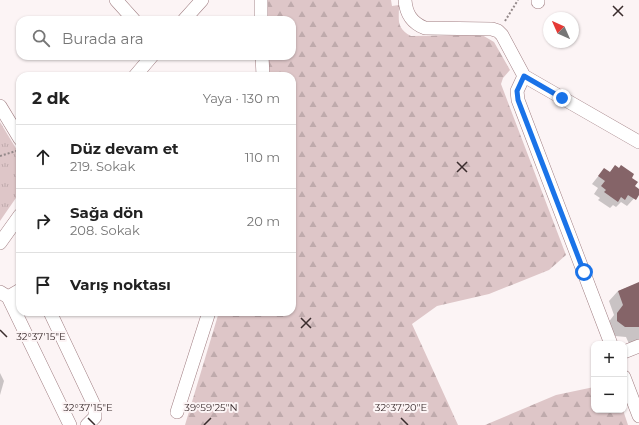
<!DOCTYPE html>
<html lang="tr">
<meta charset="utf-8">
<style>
:root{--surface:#fff;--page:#f2f2f2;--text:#222;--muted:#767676;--line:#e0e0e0}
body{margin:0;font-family:Montserrat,sans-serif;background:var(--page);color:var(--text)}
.controls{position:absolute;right:12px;bottom:12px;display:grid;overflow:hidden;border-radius:8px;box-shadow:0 1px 3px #0004}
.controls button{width:36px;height:36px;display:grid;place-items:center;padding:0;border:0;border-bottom:1px solid var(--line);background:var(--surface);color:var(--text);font:20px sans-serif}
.compass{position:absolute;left:543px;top:12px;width:36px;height:36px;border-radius:50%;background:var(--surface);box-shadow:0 1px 3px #0004;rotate:315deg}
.stop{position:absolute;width:12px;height:12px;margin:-9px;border:3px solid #1a73e8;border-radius:50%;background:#fff}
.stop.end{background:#1a73e8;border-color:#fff;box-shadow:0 1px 4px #0008}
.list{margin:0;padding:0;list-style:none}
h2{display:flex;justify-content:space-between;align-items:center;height:52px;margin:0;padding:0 16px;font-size:17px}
h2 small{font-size:13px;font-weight:400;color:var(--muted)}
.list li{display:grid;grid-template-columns:26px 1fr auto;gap:12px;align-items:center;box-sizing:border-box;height:64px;padding:0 16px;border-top:1px solid var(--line)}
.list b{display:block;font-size:15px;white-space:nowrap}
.list p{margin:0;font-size:13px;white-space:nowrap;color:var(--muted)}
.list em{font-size:13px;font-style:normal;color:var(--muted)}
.icon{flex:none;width:22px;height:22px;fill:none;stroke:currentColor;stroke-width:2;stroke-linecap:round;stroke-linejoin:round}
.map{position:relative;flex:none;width:639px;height:425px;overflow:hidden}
.search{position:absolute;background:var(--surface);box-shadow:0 1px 3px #0004;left:16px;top:16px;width:280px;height:44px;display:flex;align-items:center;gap:10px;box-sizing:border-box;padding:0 14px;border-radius:12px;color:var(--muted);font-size:15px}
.panel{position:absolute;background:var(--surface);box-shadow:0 1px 3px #0004;left:16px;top:72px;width:280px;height:244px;border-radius:12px}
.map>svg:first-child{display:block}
.forest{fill:url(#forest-firs)}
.park{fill:url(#park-tufts)}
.shadow{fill:#0003}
.building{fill:#856468}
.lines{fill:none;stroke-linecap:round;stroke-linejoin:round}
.minor-casing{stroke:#a17f83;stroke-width:14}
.path{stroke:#938889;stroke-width:2;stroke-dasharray:2 2;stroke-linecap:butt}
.minor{stroke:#fff;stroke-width:13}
.route{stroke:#1a73e8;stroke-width:5}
.ticks{fill:none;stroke:#3a2c2d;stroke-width:1.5}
.ticks-label{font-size:10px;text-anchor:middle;fill:#3a2c2d;stroke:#fcf4f5;stroke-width:4;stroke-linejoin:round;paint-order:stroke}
</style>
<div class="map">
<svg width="639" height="425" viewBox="0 0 639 425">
<defs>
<pattern id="forest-firs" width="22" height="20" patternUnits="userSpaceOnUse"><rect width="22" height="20" fill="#dec6c8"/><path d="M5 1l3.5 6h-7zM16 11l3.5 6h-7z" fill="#bfaaac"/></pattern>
<pattern id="park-tufts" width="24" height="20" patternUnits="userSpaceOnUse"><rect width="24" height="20" fill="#dec6c8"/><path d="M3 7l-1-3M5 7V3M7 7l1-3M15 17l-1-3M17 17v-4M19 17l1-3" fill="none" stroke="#bfaaac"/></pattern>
</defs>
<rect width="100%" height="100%" fill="#fcf4f5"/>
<!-- forest -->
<g class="forest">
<path d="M268 0H391L392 6 399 5C399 21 396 28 411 36L482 35 494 42 510 70 503 78 501 84 566 255 549 270 489 294 437 306 412 324 458 425H185L219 312H292V76H269V56H292V20H268Z"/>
<path d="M594 387V410H623L628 425H485L556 395Z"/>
</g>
<!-- park -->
<path class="park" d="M0 122 20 155V192L0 221Z"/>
<!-- shadow -->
<g class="shadow">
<path d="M615 167 631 178 633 186 639 190V193L627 206 621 202 616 207 613 205 610 208 598 200 600 198 594 194 598 188 592 184 604 169 609 173Z"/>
<path d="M639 283V342L630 346 626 337 615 336 608 331V323L614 315 609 301 618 291Z"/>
<path d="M0 373 4 381 0 395Z"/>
</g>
<!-- building -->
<g class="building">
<path d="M615 165 619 168 621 165 634 174 632 178 638 182 635 186 639 189V195L636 200 628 195 625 200 621 197 618 202 604 192 606 190 601 186 605 181 598 176 604 168 610 172Z"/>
<path d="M639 282V327H625L617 321V313L623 305 618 291Z"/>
</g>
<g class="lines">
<defs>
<g id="minor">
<path d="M116 0 134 20"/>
<path d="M261 0V20"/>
<path d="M405 0C406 14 412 23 425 28L492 29 498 31 502 35 524 76 639 142"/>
<path d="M538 2V0"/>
<path d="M184 20 202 0"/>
<path d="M262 56 263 76"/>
<path d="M135 76 152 56"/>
<path d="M524 76 517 91 518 100 611 344"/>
<path d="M0 106 20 139"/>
<path d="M0 243 20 215"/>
<path d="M0 292 8 297 70 425"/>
<path d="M8 297 20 290"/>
<path d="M50 312 95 407V417L87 425"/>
<path d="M624 352 639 346"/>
<path d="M624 377 639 416"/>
<path d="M177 412 209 312"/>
</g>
</defs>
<!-- minor casing -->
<use href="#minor" class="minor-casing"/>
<!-- path -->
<g class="path">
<path d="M505 21 518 0"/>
<path d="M0 156 16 151"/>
</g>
<!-- minor -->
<use href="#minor" class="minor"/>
</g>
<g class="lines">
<!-- route -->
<path class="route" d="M562 98 524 76 517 91 518 100 584 272"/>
</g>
<!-- ticks -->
<path class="ticks" d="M613 6 623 16M613 16 623 6M457 162 467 172M457 172 467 162M301 318 311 328M301 328 311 318M0 330 7 337M88 418 95 425M401 418 408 425M204 425 211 418"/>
<g class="ticks-label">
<text x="41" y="340">32°37'15"E</text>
<text x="88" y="411">32°37'15"E</text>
<text x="211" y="411">39°59'25"N</text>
<text x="401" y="411">32°37'20"E</text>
</g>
</svg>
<div class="controls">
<button>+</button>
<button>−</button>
</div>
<svg class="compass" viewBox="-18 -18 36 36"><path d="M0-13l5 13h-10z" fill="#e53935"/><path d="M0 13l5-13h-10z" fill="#767676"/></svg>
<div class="stop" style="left:584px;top:272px"></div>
<div class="stop end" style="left:562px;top:98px"></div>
<div class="search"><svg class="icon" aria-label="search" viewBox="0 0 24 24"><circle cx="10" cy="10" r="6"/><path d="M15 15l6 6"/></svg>Burada ara</div>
<section class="panel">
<h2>2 dk<small>Yaya · 130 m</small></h2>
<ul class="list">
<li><svg class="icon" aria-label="ahead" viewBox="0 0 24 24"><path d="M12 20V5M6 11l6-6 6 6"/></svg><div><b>Düz devam et</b><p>219. Sokak</p></div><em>110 m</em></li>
<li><svg class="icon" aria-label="right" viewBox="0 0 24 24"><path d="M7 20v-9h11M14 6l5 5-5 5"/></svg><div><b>Sağa dön</b><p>208. Sokak</p></div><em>20 m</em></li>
<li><svg class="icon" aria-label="arrive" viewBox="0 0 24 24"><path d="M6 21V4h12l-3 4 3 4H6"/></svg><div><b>Varış noktası</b></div></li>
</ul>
</section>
</div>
